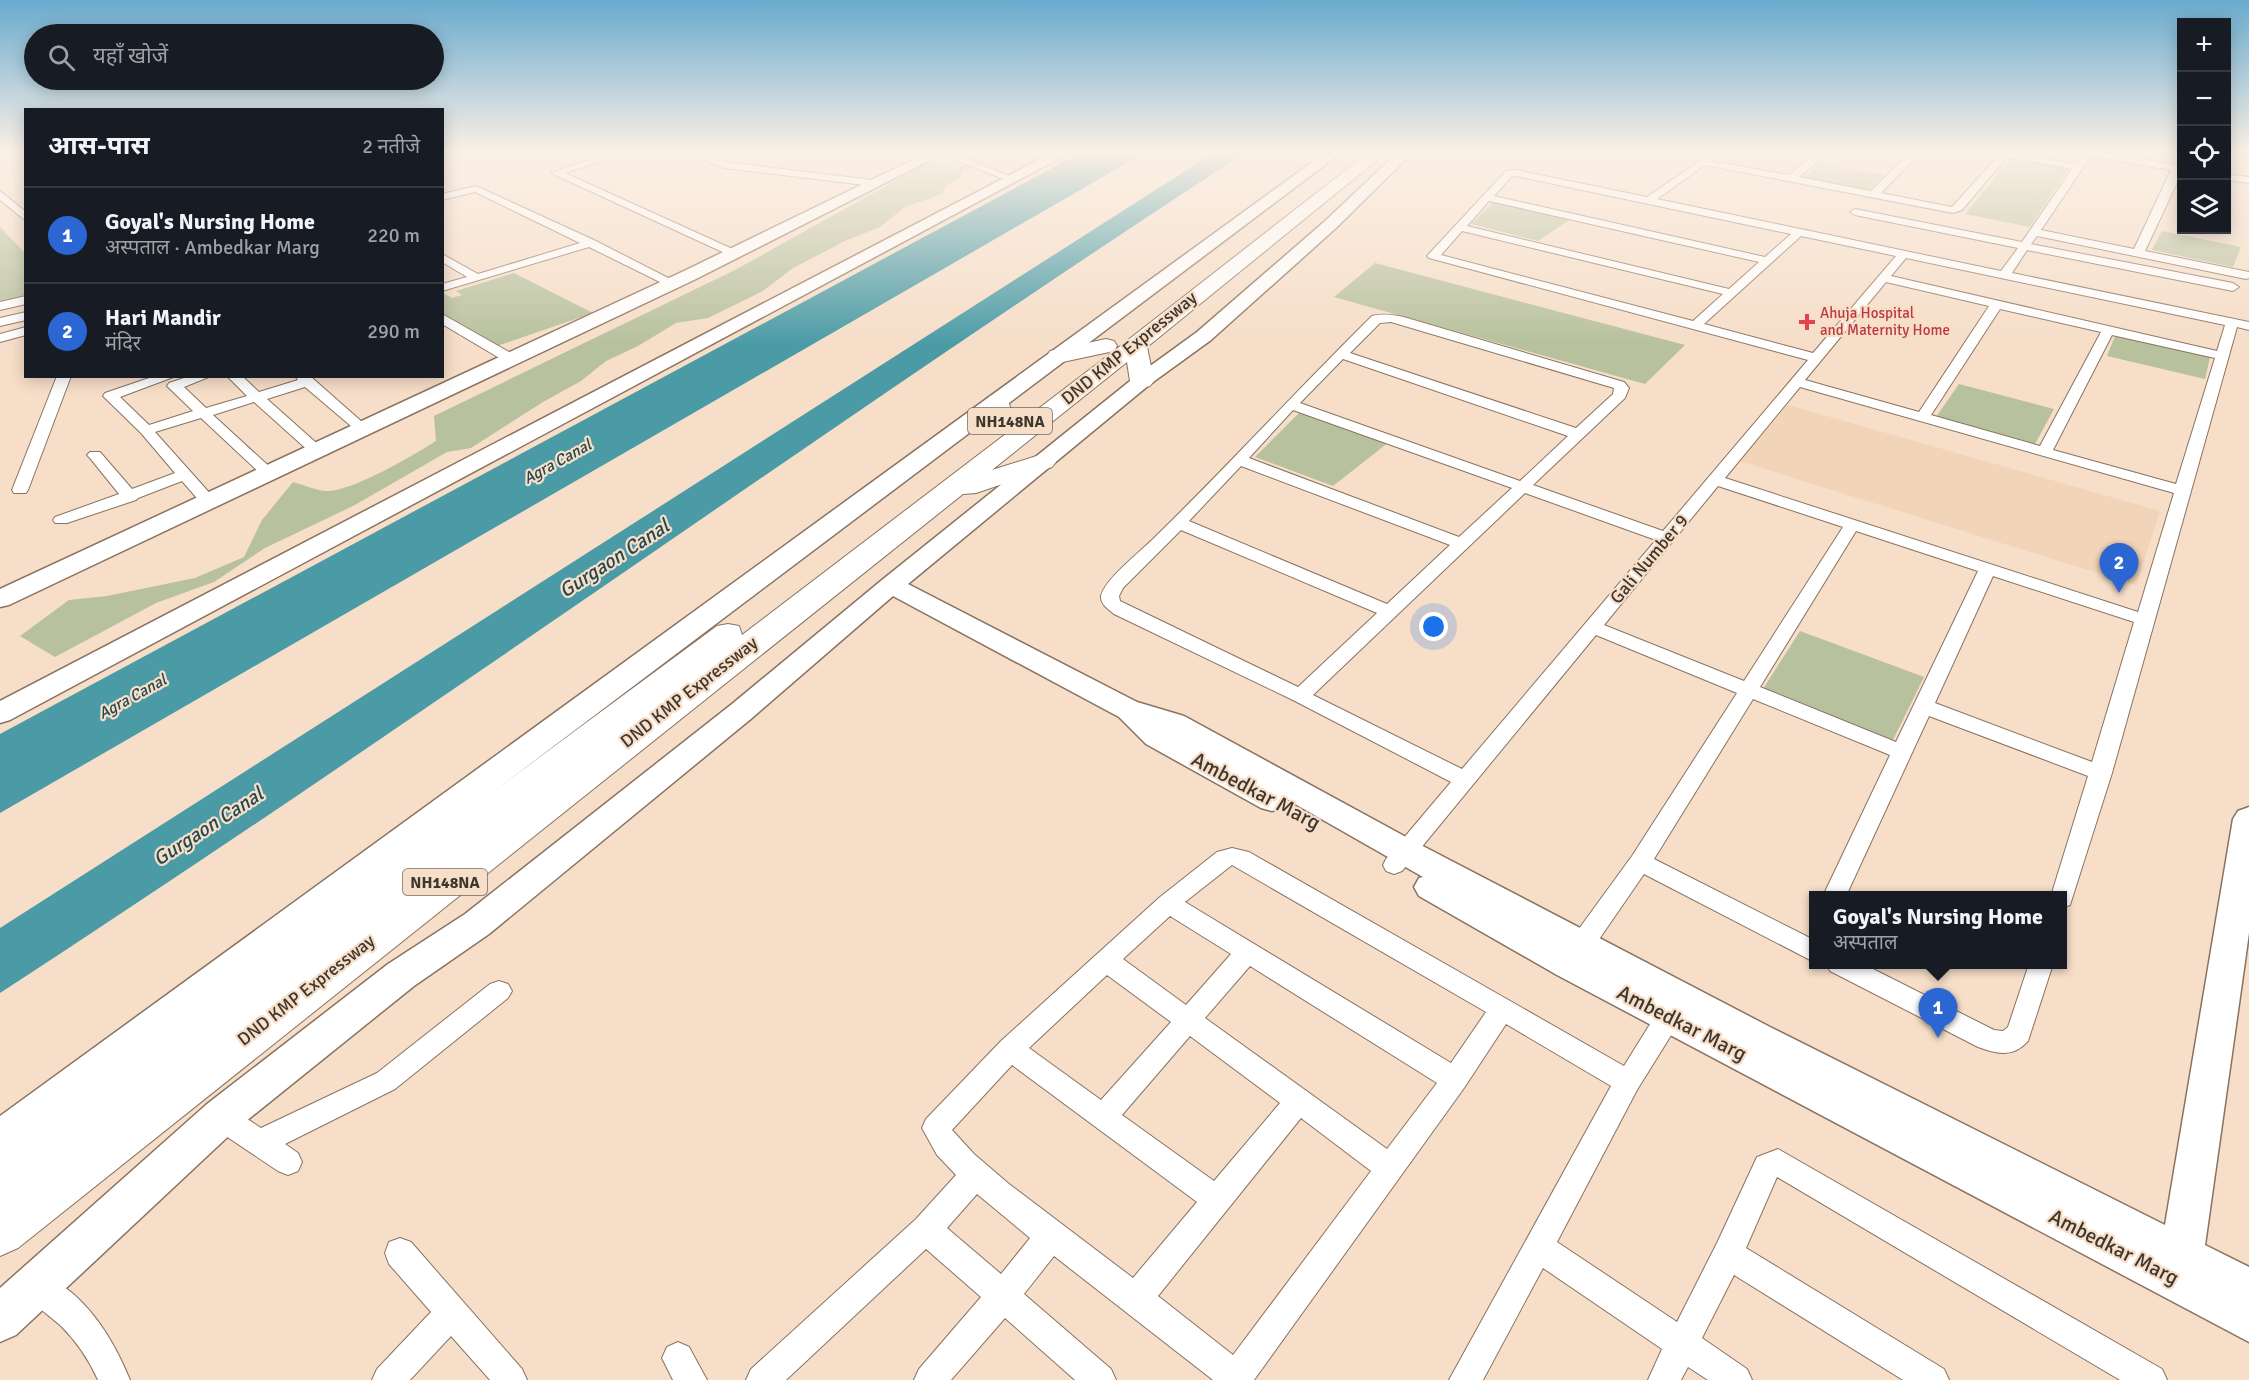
<!DOCTYPE html>
<html lang="hi">
<meta charset="utf-8">
<style>
:root{--surface:#171b24;--page:#20242c;--text:#f1f3f6;--muted:#9ea1a6;--line:#363941;--accent:#2b66d3}
body{margin:0;font-family:Signika,"Noto Sans Devanagari",sans-serif;background:var(--page);color:var(--text)}
.controls{position:absolute;right:18px;top:18px;display:grid;overflow:hidden;border-radius:0px;box-shadow:0 3px 15px #0003}
.controls button{width:54px;height:54px;display:grid;place-items:center;padding:0;border:0;border-bottom:2px solid var(--line);background:var(--surface);color:var(--text);font:30px sans-serif}
.you{position:absolute;left:1434px;top:627px;width:21px;height:21px;margin:-15px;border:4px solid #fff;border-radius:50%;background:#1a73e8;box-shadow:0 0 0 9px #1a73e833}
.badge{display:grid;place-items:center;width:39px;height:39px;border-radius:50%;background:var(--accent);color:#fff;font-size:20px;font-weight:700}
.pin{position:absolute;translate:-50% -50px;filter:drop-shadow(0 2px 3px #0008)}
.pin::after{content:'';position:absolute;top:32px;width:21px;height:18px;background:inherit;clip-path:polygon(0 0,100% 0,50% 100%)}
.popup{position:absolute;left:1809px;top:891px;width:258px;height:78px;box-sizing:border-box;display:grid;place-content:center;border-radius:0px;background:var(--surface);filter:drop-shadow(0 2px 4px #0005);font-size:20px;white-space:nowrap;color:var(--muted)}
.popup b{font-size:22px;color:var(--text)}
.popup::after{content:'';position:absolute;left:50%;top:100%;margin-left:-12px;border:12px solid transparent;border-top-color:var(--surface)}
.list{margin:0;padding:0;list-style:none}
h2{display:flex;justify-content:space-between;align-items:center;height:78px;margin:0;padding:0 24px;font-size:26px}
h2 small{font-size:20px;font-weight:400;color:var(--muted)}
.list li{display:grid;grid-template-columns:39px 1fr auto;gap:18px;align-items:center;box-sizing:border-box;height:96px;padding:0 24px;border-top:2px solid var(--line)}
.list b{display:block;font-size:22px;white-space:nowrap}
.list p{margin:0;font-size:20px;white-space:nowrap;color:var(--muted)}
.list em{font-size:20px;font-style:normal;color:var(--muted)}
.icon{flex:none;width:33px;height:33px;fill:none;stroke:currentColor;stroke-width:2;stroke-linecap:round;stroke-linejoin:round}
.map{position:relative;flex:none;width:2249px;height:1380px;overflow:hidden}
.search{position:absolute;background:var(--surface);box-shadow:0 3px 15px #0003;left:24px;top:24px;width:420px;height:66px;display:flex;align-items:center;gap:15px;box-sizing:border-box;padding:0 21px;border-radius:33px;color:var(--muted);font-size:22px}
.panel{position:absolute;background:var(--surface);box-shadow:0 3px 15px #0003;left:24px;top:108px;width:420px;height:270px;border-radius:0px}
.map>svg:first-child{display:block}
.built{fill:#f2d4b8}
.green{fill:#b7c19d}
.water{fill:#4a9ba6}
.lines{fill:none;stroke-linecap:round;stroke-linejoin:round}
.street-casing{stroke:#897360;stroke-width:2}
.secondary-casing{stroke:#897360;stroke-width:3}
.highway-casing{stroke:#897360;stroke-width:2}
.street{fill:#fff;fill-rule:evenodd}
.secondary{fill:#fff;fill-rule:evenodd}
.highway{fill:#fff;fill-rule:evenodd}
.health-dot{fill:#e0444e;stroke:#f6dec8;stroke-width:2}
.labels{text-anchor:middle;stroke-width:4.5;stroke-linejoin:round;paint-order:stroke}
.far-health-label{font-size:15px;fill:#be3a42;stroke:#f6dec8;text-anchor:start}
.shield{fill:#f6dec8;stroke:#76685c;stroke-width:1.5}
.shield-label{font-size:16px;font-weight:bold;fill:#3f362d}
.far-water-label{font-size:16px;font-style:italic;fill:#22484d;stroke:#f6dec8}
.street-label{font-size:18px;fill:#3f362d;stroke:#f6dec8}
.water-label{font-size:20px;font-style:italic;fill:#22484d;stroke:#f6dec8}
.near-street-label{font-size:21px;fill:#3f362d;stroke:#f6dec8}
</style>
<div class="map">
<svg width="2249" height="1380" viewBox="0 0 2249 1380">
<rect width="100%" height="100%" fill="#f6dec8"/>
<!-- built -->
<g class="built">
<path d="M2226 152H2249V169L2227 165Z"/>
<path d="M1788 405 2160 511 2136 585 1739 461Z"/>
</g>
<!-- green -->
<g class="green">
<path d="M986 152H1015L963 171 961 177 946 186 942 194 905 207 880 227 845 241 793 268 763 291 708 318 676 323 638 346 606 361 581 381 543 402 471 448 447 452 353 506 265 548 214 582 156 603 55 657 20 636 69 600 107 596 195 578 244 557 262 520 293 482C304 485 315 490 325 491 350 493 414 455 436 441L434 416 737 269 929 162 956 168Z"/>
<path d="M2012 157 2070 167 2030 227 1965 214Z"/>
<path d="M1821 163 1884 175 1869 190 1804 178Z"/>
<path d="M1496 200 1572 218 1538 241 1471 224Z"/>
<path d="M0 227 26 254 25 300 0 306Z"/>
<path d="M2162 231 2241 247 2233 267 2152 250Z"/>
<path d="M1375 263 1685 345 1645 384 1334 297Z"/>
<path d="M514 273 593 313 494 347 443 318V293L452 298 462 295 456 291Z"/>
<path d="M2115 336 2210 357 2205 379 2107 356Z"/>
<path d="M1959 384 2054 409 2035 444 1936 417Z"/>
<path d="M1301 411 1389 442 1333 486 1255 457Z"/>
<path d="M1800 631 1924 677 1893 740 1763 689Z"/>
</g>
<!-- water -->
<g class="water">
<path d="M1082 152H1146L0 813V734Z"/>
<path d="M1215 152H1246C826 426 420 720 0 993V928Z"/>
</g>
<g class="lines">
<defs>
<g id="street">
<path d="M595 152H607L614 157 565 173 737 251V255H729L551 173 601 156Z"/>
<path d="M682 152H696L726 162 873 180 878 183 873 186 725 168Z"/>
<path d="M937 152H950L1016 179 1008 181Z"/>
<path d="M1713 152 1718 155 1711 161 1789 175 1818 152H1829L1799 177 1871 191 1911 152H1921L1881 193 1952 207 1998 156 1988 152H2008L2076 164 2084 152H2098L2182 166V172L2145 251 2249 272V278L2246 279 2037 236 2031 244 2233 283 2239 287 2233 291 2027 250 2012 273 2249 322V330L2237 327 2112 773 2070 905 2062 908V896H2051L2088 776 1929 716 1846 896H1823L1890 755 1753 699 1654 859 1814 940V962L1644 874 1591 951 1582 954 1573 951 1570 944 1573 937 1632 856 1737 693 1596 635 1402 871 1394 874 1386 871 1383 865 1386 859 1451 782 1293 700 1114 614C1108 609 1100 604 1101 596 1104 580 1141 551 1153 539 1228 466 1298 389 1372 316 1384 313 1395 315 1407 318L1624 382 1629 388 1625 398 1533 485 1663 531 1808 360 1429 258 1427 256 1506 171 1516 170 1647 197ZM2091 156 2171 170 2134 249 2041 230ZM2007 157 2072 169 2022 242 1855 209 1850 212 1855 215 2018 248 2001 271 1657 199 1705 165 1953 213 1962 210ZM1512 176H1516L1791 234 1765 257 1494 196ZM1489 201 1759 262 1729 289 1467 226ZM1462 231 1723 294 1693 321 1441 255ZM1801 236 1896 256 1813 353 1704 324ZM1906 258 2225 325 2217 351 1891 276ZM1886 282 1989 306 1919 412 1805 380ZM2000 309 2101 332 2040 446 1931 415ZM1391 322 1614 388 1613 394 1576 428 1350 353 1380 323ZM2112 335 2215 358 2176 484 2053 450ZM1343 359 1568 436 1520 481 1300 403ZM1800 387 2174 493 2138 612 1725 478ZM1293 410 1512 488 1459 537 1249 458ZM1241 466 1450 545 1387 604 1189 521ZM1718 486 1843 527 1744 681 1604 625ZM1525 493 1656 540 1462 769 1313 695ZM1181 530 1377 613 1298 687 1120 601 1119 596 1123 588ZM1856 531 1978 571 1896 742 1760 687ZM1993 576 2134 622 2092 762 1935 703Z"/>
<path d="M2226 174 2249 177V183L2226 180Z"/>
<path d="M476 186 596 241 678 283 672 287 668 286 589 247 442 291V284L467 277 442 262V254L478 274 580 243 475 192 442 200V194Z"/>
<path d="M0 191 26 212V221L0 200Z"/>
<path d="M26 296V304L0 310V302Z"/>
<path d="M26 312V320L0 326V318Z"/>
<path d="M442 314 516 356 518 359 516 362H506L442 324Z"/>
<path d="M26 327V335L0 342V334Z"/>
<path d="M57 376H71L28 490 26 493H14L12 490Z"/>
<path d="M155 376H176L120 397 149 425 193 411 167 386 169 383 190 376H211L184 387 206 408 247 396 227 376H242L259 392 298 380 295 376H310L370 429 368 432H358L305 387 267 399 322 448 325 451 322 454H312L254 402 213 415 273 470 276 473 273 476H263L201 418 155 432 214 498 216 501 214 504H202L182 481 138 498 136 500 67 523H55L53 520 55 517 119 494 90 458 87 455 90 452H100L132 489 175 473 141 433 103 396 105 393Z"/>
<path d="M1232 848 1249 852 1624 1066 1665 1000 1674 997 1683 1000 1687 1008 1683 1016 1637 1090 1557 1242 1677 1322 1717 1243 1757 1157 1778 1149 2162 1369 2167 1380H2120L1777 1177 1746 1248 1944 1369 1949 1380H1903L1734 1275 1702 1338 1747 1369 1752 1380H1708L1688 1367 1681 1380H1648L1662 1349 1543 1268 1483 1380H1449L1611 1086 1506 1024 1464 1088 1254 1380H1213L1054 1256 1024 1294 1111 1369 1116 1380H1075L1005 1318 951 1380H914L919 1369 981 1297 926 1249 786 1380H746L751 1369 916 1219 956 1175 937 1155 922 1128 926 1119 1001 1041 1160 897 1217 852ZM1232 865 1486 1012 1451 1063 1185 902ZM1170 916 1231 954 1186 1005 1123 959ZM1250 966 1437 1083 1387 1149 1205 1018ZM1107 975 1171 1022 1101 1100 1029 1048ZM1190 1036 1280 1103 1214 1181 1122 1115ZM1012 1065 1197 1202 1133 1278 1009 1184 974 1154 952 1130ZM1301 1118 1371 1171 1233 1355 1158 1296ZM977 1194 1030 1238 1001 1274 947 1228Z"/>
<path d="M1827 964H1863L1994 1030 2003 1031 2008 1027 2029 964H2053L2028 1041C2013 1058 1997 1054 1978 1047L1830 971Z"/>
<path d="M499 981 508 984 512 991 508 998 395 1089 285 1144 298 1153 302 1162 298 1171 288 1175 278 1171 211 1126 207 1117 211 1108 221 1105 231 1108 261 1128 377 1073 490 984Z"/>
<path d="M400 1238 411 1242 522 1369 527 1380H490L451 1336 410 1380H372L377 1369 431 1312 389 1264 385 1253 389 1242Z"/>
<path d="M38 1272C84 1291 112 1336 130 1380H98C89 1360 77 1342 61 1326 48 1314 30 1304 23 1287L27 1276Z"/>
<path d="M678 1342 689 1347 707 1380H673L662 1358 667 1347Z"/>
</g>
<g id="secondary">
<path d="M929 152H946L696 279 9 605 0 607V589L684 271Z"/>
<path d="M1054 152H1071L10 720 0 723V701Z"/>
<path d="M1326 152H1342L14 1153 0 1159V1116Z"/>
<path d="M1398 152H1413L1336 228 1211 340 1149 385 908 584 1137 702 1184 716 1417 843 1770 1027 2165 1225 2233 819 2238 811 2249 807V933L2205 1245 2249 1267V1342L1557 975 1419 896 1414 887 1419 878 1423 877 1288 800 1283 808 1272 811 1261 808 1146 744 1119 717 893 596 752 718 489 934 414 986 235 1130 16 1335 0 1342V1288L207 1104 388 964 465 914 732 704 882 580 1135 377 1197 332 1324 222Z"/>
</g>
<path id="highway" d="M1369 152H1387L1147 347 1154 381 1150 386 1142 388 1134 386 1130 381 1127 362 992 470 1043 454 1052 457 1056 462 1052 467 976 493 963 494 18 1248 0 1256V1156L717 626 728 624 739 626 742 635 1011 430 997 429 986 401 990 396 998 394 1006 396 1017 425 1114 351 1058 363 1050 361 1047 356 1050 351 1106 339 1114 341 1117 346 1114 351Z"/>
</defs>
<!-- street casing -->
<use href="#street" class="street-casing"/>
<!-- secondary casing -->
<use href="#secondary" class="secondary-casing"/>
<!-- highway casing -->
<use href="#highway" class="highway-casing"/>
<!-- street -->
<use href="#street" class="street"/>
<!-- secondary -->
<use href="#secondary" class="secondary"/>
<!-- highway -->
<use href="#highway" class="highway"/>
</g>
<!-- sky -->
<linearGradient id="sky" x2="0" y2="1"><stop stop-color="#69aace"/><stop offset="0.44" stop-color="#fbf0e6"/><stop offset="1" stop-color="#fbf0e6" stop-opacity="0"/></linearGradient>
<rect width="2249" height="345" fill="url(#sky)"/>
<!-- markers -->
<path class="health-dot" d="M1804 313h6v6h6v6h-6v6h-6v-6h-6v-6h6z"/>
<g class="labels">
<!-- far-health labels -->
<g class="far-health-label">
<text x="1820" y="318">Ahuja Hospital<tspan x="1820" dy="17">and Maternity Home</tspan></text>
</g>
<!-- shield labels -->
<g class="shield">
<rect x="968" y="408" width="84" height="26" rx="4.5"/>
<rect x="403" y="869" width="84" height="26" rx="4.5"/>
</g>
<g class="shield-label">
<text x="1010" y="427">NH148NA</text>
<text x="445" y="888">NH148NA</text>
</g>
<!-- far-water labels -->
<g class="far-water-label">
<text transform="translate(557 461) rotate(-29)" y="6">Agra Canal</text>
<text transform="translate(132 696) rotate(-29)" y="6">Agra Canal</text>
</g>
<!-- street labels -->
<g class="street-label">
<text transform="translate(1129 348) rotate(-39)" y="6">DND KMP Expressway</text>
<text transform="translate(1649 559) rotate(-50)" y="6">Gali Number 9</text>
<text transform="translate(689 692) rotate(-38)" y="6">DND KMP Expressway</text>
<text transform="translate(306 990) rotate(-38)" y="6">DND KMP Expressway</text>
</g>
<!-- water labels -->
<g class="water-label">
<text transform="translate(614 558) rotate(-33)" y="7">Gurgaon Canal</text>
<text transform="translate(208 826) rotate(-33)" y="7">Gurgaon Canal</text>
</g>
<!-- near-street labels -->
<g class="near-street-label">
<text transform="translate(1256 791) rotate(28)" y="7">Ambedkar Marg</text>
<text transform="translate(1682 1023) rotate(27)" y="7">Ambedkar Marg</text>
<text transform="translate(2114 1247) rotate(27)" y="7">Ambedkar Marg</text>
</g>
</g>
</svg>
<div class="controls">
<button>+</button>
<button>−</button>
<button><svg class="icon" aria-label="locate" viewBox="0 0 24 24"><circle cx="12" cy="12" r="6"/><path d="M12 2v4M12 18v4M2 12h4M18 12h4"/></svg></button>
<button><svg class="icon" aria-label="layers" viewBox="0 0 24 24"><path d="M12 4l9 5-9 5-9-5zM3 14l9 5 9-5"/></svg></button>
</div>
<div class="you"></div>
<div class="pin badge" style="left:1938px;top:1038px">1</div>
<div class="popup"><b>Goyal's Nursing Home</b>अस्पताल</div>
<div class="pin badge" style="left:2119px;top:593px">2</div>
<div class="search"><svg class="icon" aria-label="search" viewBox="0 0 24 24"><circle cx="10" cy="10" r="6"/><path d="M15 15l6 6"/></svg>यहाँ खोजें</div>
<section class="panel">
<h2>आस-पास<small>2 नतीजे</small></h2>
<ul class="list">
<li><span class="badge">1</span><div><b>Goyal's Nursing Home</b><p>अस्पताल · Ambedkar Marg</p></div><em>220 m</em></li>
<li><span class="badge">2</span><div><b>Hari Mandir</b><p>मंदिर</p></div><em>290 m</em></li>
</ul>
</section>
</div>
